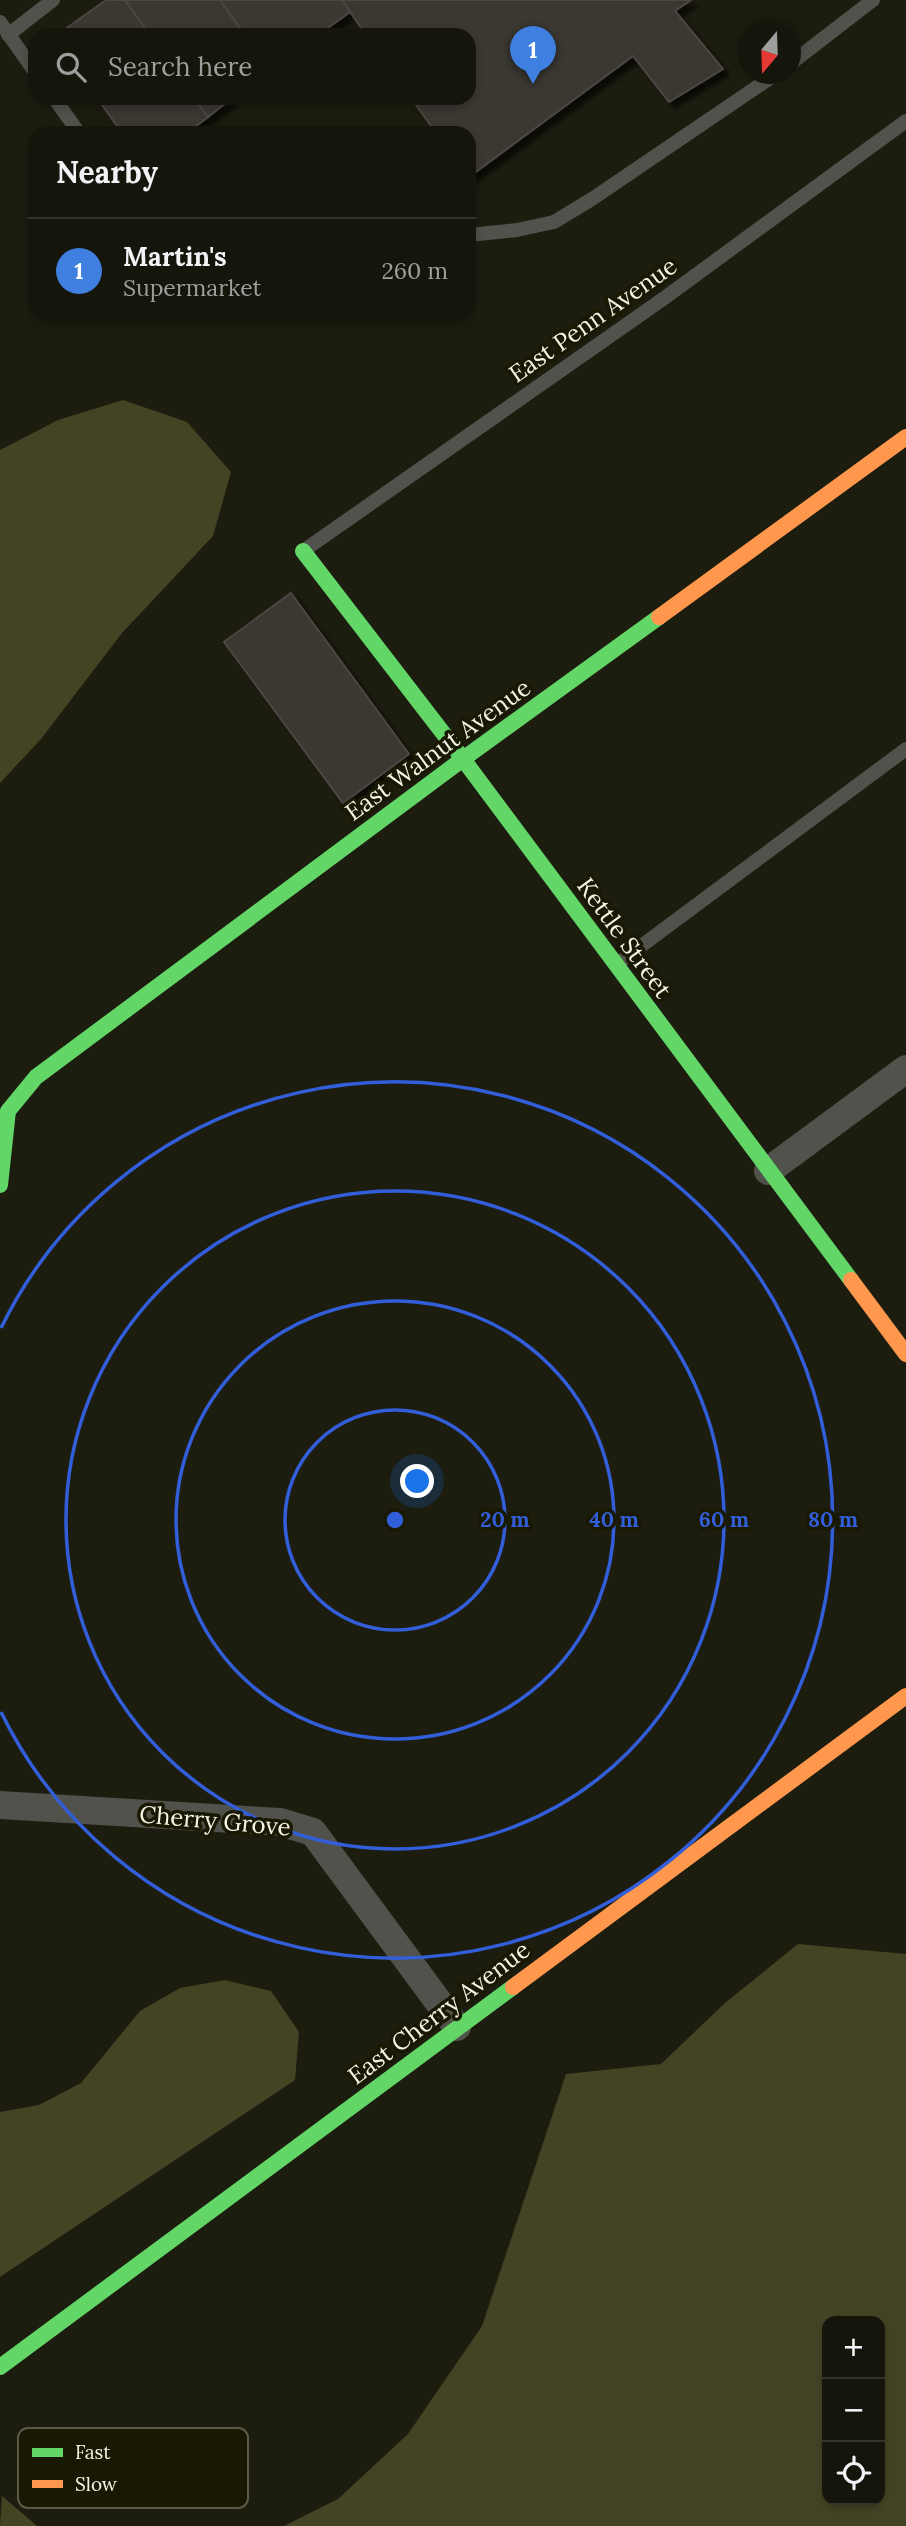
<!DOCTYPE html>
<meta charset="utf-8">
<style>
:root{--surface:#15150b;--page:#222219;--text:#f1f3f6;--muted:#9d9f9d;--line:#34342c;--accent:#a8a89a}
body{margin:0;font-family:Lora,serif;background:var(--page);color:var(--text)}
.controls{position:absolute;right:21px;bottom:21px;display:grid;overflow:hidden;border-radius:14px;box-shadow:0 4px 10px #0003}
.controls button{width:63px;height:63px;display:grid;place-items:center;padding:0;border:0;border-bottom:2px solid var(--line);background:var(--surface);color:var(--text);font:35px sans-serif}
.compass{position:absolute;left:738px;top:21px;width:63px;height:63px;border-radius:50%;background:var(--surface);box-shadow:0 4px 10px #0003;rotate:199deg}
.you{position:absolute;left:418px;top:1482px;width:24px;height:24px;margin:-18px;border:5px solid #fff;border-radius:50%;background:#1a73e8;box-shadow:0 0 0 10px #1a73e833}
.badge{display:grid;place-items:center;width:46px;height:46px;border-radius:50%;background:var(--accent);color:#fff;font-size:23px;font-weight:700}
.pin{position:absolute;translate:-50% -58px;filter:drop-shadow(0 2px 4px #0008)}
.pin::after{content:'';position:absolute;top:37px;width:24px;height:21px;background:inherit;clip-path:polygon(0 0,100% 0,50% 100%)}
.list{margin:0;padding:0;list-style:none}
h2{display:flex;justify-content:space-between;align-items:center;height:91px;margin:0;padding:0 28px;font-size:30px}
h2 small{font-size:23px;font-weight:400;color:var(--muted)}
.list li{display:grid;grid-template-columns:46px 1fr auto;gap:21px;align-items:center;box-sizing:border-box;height:105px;padding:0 28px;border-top:2px solid var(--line)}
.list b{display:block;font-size:26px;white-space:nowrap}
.list p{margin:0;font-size:23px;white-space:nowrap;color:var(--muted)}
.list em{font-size:23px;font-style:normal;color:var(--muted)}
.icon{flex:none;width:38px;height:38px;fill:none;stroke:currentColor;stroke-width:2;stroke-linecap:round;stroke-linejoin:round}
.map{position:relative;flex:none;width:906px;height:2526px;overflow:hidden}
.search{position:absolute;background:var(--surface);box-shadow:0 4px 10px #0003;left:28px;top:28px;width:448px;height:77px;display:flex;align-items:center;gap:18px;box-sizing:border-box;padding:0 24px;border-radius:21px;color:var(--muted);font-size:26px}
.panel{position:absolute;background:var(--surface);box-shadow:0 4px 10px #0003;left:28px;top:126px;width:448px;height:196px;border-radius:21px}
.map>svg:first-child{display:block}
.green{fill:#444425;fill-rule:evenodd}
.building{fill:#3b3733;stroke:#4b4643;stroke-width:2;filter:url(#shadow)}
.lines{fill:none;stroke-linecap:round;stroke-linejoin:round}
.lane{stroke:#52524d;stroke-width:14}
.street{stroke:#52524d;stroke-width:28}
.fast{stroke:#63d668;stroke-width:16}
.slow{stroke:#ff974d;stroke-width:16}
.ring{fill:none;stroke:#325fd9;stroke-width:3.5}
.labels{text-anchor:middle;stroke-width:7;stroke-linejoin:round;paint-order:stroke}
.street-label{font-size:24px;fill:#f3f4e5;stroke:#181803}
.key{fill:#181803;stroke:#5a5a47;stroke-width:2}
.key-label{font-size:19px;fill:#f3f4e5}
.centre{fill:#325fd9;stroke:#181803;stroke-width:3.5}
.ring-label{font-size:21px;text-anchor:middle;font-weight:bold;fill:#325fd9;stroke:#181803;stroke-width:7;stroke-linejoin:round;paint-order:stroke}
</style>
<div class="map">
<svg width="906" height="2526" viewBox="0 0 906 2526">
<defs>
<filter id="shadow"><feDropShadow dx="6" dy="6" stdDeviation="2" flood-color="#0009"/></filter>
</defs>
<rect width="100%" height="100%" fill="#1c1c0f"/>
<!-- green -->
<g class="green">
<path d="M123 400 187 422 231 472 213 536 122 633 41 739 0 783V450L58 420Z"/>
<path d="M798 1944 906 1954V2526H284L338 2499 408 2434 482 2326 566 2074 661 2064 725 2003ZM827 2321H880V2500H827Z"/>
<path d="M225 1980 271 1991 299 2032 295 2080 0 2277V2112L39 2105 81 2083 140 2011 180 1988Z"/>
<path d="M2 2496 37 2526H0Z"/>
</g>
<!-- building -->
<g class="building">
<path d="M106 0H125L150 35H57Z"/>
<path d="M125 0H220L245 35H150Z"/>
<path d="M220 0H342L350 12 318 35H245Z"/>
<path d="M342 0H691L675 11 723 69 669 102 633 56 469 177V133H436L411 98H469V35H366Z"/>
<path d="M97 98H194L208 117 187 133H122Z"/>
<path d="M194 98H232L208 117Z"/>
<path d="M291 593 409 754 343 803 224 642Z"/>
</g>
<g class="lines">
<!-- lane -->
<g class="lane">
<path d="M0 22 35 72"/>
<path d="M8 35 53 0"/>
<path d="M790 64 873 0"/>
<path d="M54 98 79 133"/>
<path d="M469 235 517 230 554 222 592 199 776 74"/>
<path d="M303 551 663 299 906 121"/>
<path d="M617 964 906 749"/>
</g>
<!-- street -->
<g class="street">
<path d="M768 1171 906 1069"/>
<path d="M0 1805 280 1822 313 1832 457 2027"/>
</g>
<!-- fast -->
<g class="fast">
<path d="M303 551 463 759 851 1280"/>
<path d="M0 1185 8 1111 36 1077 463 759 659 617"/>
<path d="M0 2367 513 1987"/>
</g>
<!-- slow -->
<g class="slow">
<path d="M659 617 906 437"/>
<path d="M851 1280 906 1354"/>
<path d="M513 1987 906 1696"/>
</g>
</g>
<!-- distance rings -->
<g class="ring">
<circle cx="395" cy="1520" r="110"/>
<circle cx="395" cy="1520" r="219"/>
<circle cx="395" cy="1520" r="329"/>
<path d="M1 1328A438 438 0 1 1 1 1712"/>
</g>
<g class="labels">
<!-- street labels -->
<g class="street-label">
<text transform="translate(593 320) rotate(-35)" y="8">East Penn Avenue</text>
<text transform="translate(438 750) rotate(-36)" y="8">East Walnut Avenue</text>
<text transform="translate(624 938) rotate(54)" y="8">Kettle Street</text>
<text transform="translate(215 1821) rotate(5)" y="8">Cherry Grove</text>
<text transform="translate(439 2013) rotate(-37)" y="8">East Cherry Avenue</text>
</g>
</g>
<!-- legend -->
<rect x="18" y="2428" width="230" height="80" rx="10" class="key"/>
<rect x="32" y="2448" width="31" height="9" fill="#63d668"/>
<rect x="32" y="2480" width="31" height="8" fill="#ff974d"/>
<g class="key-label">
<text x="75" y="2459">Fast</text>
<text x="75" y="2491">Slow</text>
</g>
<circle cx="395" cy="1520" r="10" class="centre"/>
<g class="ring-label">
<text x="505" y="1527">20 m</text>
<text x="614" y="1527">40 m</text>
<text x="724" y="1527">60 m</text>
<text x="833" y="1527">80 m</text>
</g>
</svg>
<div class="controls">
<button>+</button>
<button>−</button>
<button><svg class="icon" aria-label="locate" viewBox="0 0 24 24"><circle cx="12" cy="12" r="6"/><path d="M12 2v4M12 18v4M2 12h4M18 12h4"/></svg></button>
</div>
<svg class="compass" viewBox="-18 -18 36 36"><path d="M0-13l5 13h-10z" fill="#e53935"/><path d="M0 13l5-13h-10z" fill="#9d9f9d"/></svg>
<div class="you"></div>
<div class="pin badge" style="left:533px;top:84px;background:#3f7fe0">1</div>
<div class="search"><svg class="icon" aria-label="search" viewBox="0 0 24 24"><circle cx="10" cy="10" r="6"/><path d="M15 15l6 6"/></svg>Search here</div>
<section class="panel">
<h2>Nearby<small></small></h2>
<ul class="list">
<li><span class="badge" style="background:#3f7fe0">1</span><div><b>Martin's</b><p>Supermarket</p></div><em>260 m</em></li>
</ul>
</section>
</div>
